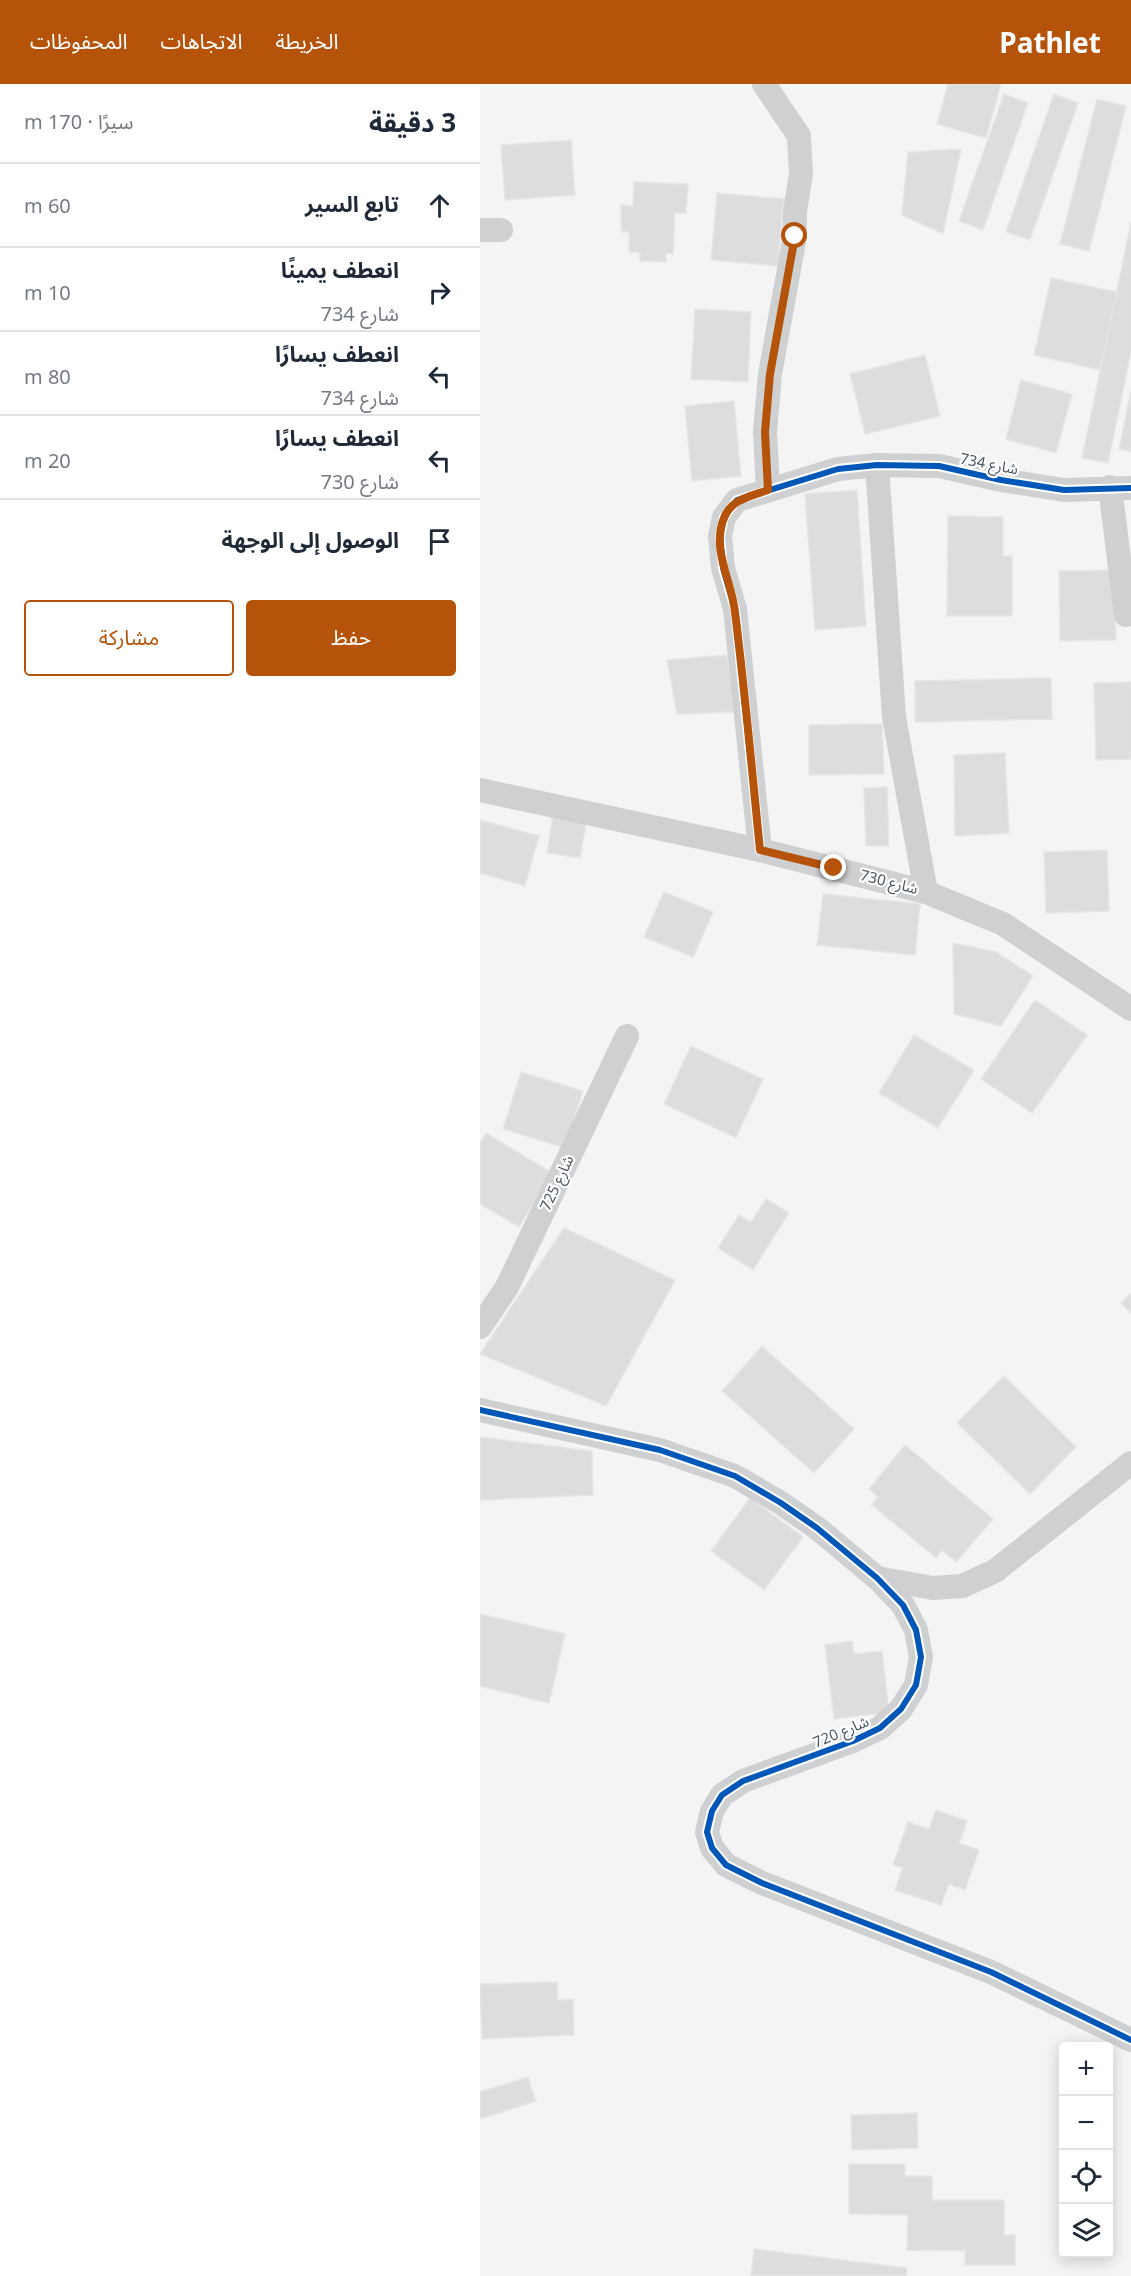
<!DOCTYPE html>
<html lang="ar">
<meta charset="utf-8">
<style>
:root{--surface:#fff;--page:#f6f6f7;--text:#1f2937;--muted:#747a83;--line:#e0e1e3;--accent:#b45309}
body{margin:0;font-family:"Noto Sans","Noto Sans Arabic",sans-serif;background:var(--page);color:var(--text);direction:rtl}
.controls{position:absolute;right:18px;bottom:18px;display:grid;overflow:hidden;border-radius:6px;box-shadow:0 3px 15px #0003}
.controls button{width:54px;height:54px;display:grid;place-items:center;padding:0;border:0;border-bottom:2px solid var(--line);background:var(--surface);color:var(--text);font:30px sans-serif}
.stop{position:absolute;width:18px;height:18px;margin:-14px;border:4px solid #b45309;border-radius:50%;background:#fff}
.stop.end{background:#b45309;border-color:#fff;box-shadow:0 2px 6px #0008}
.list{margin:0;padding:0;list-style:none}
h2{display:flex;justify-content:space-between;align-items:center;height:78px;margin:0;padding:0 24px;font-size:26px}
h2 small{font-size:20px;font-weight:400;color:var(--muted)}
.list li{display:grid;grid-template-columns:39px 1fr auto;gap:18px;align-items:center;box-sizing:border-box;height:84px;padding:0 24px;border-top:2px solid var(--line)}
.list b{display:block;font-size:22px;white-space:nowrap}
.list p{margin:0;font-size:20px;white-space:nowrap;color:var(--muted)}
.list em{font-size:20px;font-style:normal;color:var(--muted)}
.actions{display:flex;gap:12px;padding:18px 24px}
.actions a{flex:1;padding:14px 0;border:2px solid var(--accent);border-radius:6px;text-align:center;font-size:21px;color:var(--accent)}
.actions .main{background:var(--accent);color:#fff}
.icon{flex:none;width:33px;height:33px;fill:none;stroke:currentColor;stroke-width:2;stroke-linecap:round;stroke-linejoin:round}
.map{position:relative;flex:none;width:651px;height:2192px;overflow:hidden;direction:ltr}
header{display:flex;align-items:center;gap:36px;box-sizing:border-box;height:84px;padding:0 30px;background:var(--accent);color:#fff}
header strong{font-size:28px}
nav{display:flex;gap:33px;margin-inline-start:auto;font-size:21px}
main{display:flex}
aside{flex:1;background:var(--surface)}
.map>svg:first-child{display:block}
.building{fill:#ddddde;stroke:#e5e6e7;stroke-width:1.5}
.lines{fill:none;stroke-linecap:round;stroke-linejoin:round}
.street{stroke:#ced0d2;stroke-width:24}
.cycleway-casing{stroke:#fff;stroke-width:10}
.cycleway{stroke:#0057b8;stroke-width:6}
.route{stroke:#b45309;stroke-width:8}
.labels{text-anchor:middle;stroke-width:4.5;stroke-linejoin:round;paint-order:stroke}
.street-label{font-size:15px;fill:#4a5661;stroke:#fff}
</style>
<header>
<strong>Pathlet</strong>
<nav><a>الخريطة</a><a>الاتجاهات</a><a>المحفوظات</a></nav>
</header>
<main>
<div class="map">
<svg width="651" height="2192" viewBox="0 0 651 2192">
<rect width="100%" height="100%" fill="#f4f4f4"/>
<!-- building -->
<g class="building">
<path d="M468 0H521L506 54 457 40Z"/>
<path d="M524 10 548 19 503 146 479 137Z"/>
<path d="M574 10 598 19 550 156 526 148Z"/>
<path d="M617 15 646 22 609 167 580 160Z"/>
<path d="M91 56 95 111 25 116 21 61Z"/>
<path d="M481 65 463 150 422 131 428 68Z"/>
<path d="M154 98 208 100 206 129H195L193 170H186V178L160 177V169L149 168V148H141V121L153 122Z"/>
<path d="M237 109 304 115 298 182 231 176Z"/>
<path d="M651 138V268L628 379 602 374Z"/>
<path d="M571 194 637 208 620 286 554 271Z"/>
<path d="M215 225 271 228 268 298 211 295Z"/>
<path d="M445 271 460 332 385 350 370 290Z"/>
<path d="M541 296 592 310 576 369 526 355Z"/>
<path d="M651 307V368L639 365Z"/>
<path d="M254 317 261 392 212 397 205 322Z"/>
<path d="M377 406 386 542 335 546 325 410Z"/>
<path d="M468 432 523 433V472H532V532H467Z"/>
<path d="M634 486 636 556 580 557 579 487Z"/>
<path d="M247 571 256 628 197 630 187 576Z"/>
<path d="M571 594 572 635 435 638V597Z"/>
<path d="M651 598V675L616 676 614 599Z"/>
<path d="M402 640 404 690 329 691V641Z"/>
<path d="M525 669 529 749 475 752 474 671Z"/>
<path d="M407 703 409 762H386L384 704Z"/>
<path d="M73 730 107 735 100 774 67 769Z"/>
<path d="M0 736 59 752 45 802 0 789Z"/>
<path d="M627 766 629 827 566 829 564 768Z"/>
<path d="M184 808 233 828 213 873 164 853Z"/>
<path d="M343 810 440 820 435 871 337 861Z"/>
<path d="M473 859 516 868 553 892 521 942 474 930Z"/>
<path d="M555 916 607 951 552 1029 501 995Z"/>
<path d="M434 951 494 986 458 1044 399 1009Z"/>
<path d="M211 962 283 995 256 1054 184 1020Z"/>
<path d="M41 988 103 1007 85 1064 23 1045Z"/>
<path d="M6 1049 72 1089 39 1143 0 1120V1059Z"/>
<path d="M286 1115 309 1129 273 1186 238 1164 259 1131 271 1138Z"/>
<path d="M84 1144 195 1196 126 1322 0 1270Z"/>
<path d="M651 1209V1229L641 1219Z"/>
<path d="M282 1262 374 1345 334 1389 242 1307Z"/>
<path d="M524 1292 596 1363 550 1410 477 1339Z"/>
<path d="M0 1353 112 1367 113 1411 0 1416Z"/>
<path d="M425 1361 513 1435 476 1478 462 1466 456 1474 392 1421 398 1413 389 1405Z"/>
<path d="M270 1414 323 1453 284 1506 231 1467Z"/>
<path d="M0 1530 85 1550 69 1619 0 1602Z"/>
<path d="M372 1557 374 1570 402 1567 409 1628 354 1635 345 1561Z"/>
<path d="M456 1726 487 1737 479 1759 499 1766 485 1806 469 1800 461 1821 415 1806 423 1784 413 1781 428 1738 449 1745Z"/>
<path d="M77 1898 78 1916 93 1915 94 1951 2 1955 0 1900Z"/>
<path d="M48 1993 56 2017 0 2035V2008Z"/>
<path d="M437 2029 438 2064 372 2066 371 2031Z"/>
<path d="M369 2080H425V2092H452V2116H524V2151H535V2181H485V2167L427 2166 428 2131 369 2130Z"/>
<path d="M274 2165 427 2184 426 2192H271Z"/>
</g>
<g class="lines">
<!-- street -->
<g class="street">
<path d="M284 0 319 52 321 90 315 128V152L290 290 285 348 288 406"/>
<path d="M0 146H21"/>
<path d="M397 381 414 633 446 808"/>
<path d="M630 403 646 531"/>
<path d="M0 706 280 766 446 808 523 840 651 925"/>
<path d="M280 766 255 525 243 484 240 452 244 433 257 416 358 385 397 381 459 382 521 396 584 406 651 404"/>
<path d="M0 1243 27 1203 147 952"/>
<path d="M0 1326 180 1366 255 1392 301 1419 337 1444 397 1494 423 1521 436 1546 441 1573 436 1601 421 1625 400 1644 373 1657 263 1697 242 1711 232 1727 227 1748 232 1764 246 1781 282 1799 511 1888 651 1956"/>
<path d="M397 1494 453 1504 482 1502 515 1487 651 1379"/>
</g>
<defs>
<g id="cycleway">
<path d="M280 766 255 525 243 484 240 452 244 433 257 416 358 385 397 381 459 382 521 396 584 406 651 404"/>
<path d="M0 1326 180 1366 255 1392 301 1419 337 1444 397 1494 423 1521 436 1546 441 1573 436 1601 421 1625 400 1644 373 1657 263 1697 242 1711 232 1727 227 1748 232 1764 246 1781 282 1799 511 1888 651 1956"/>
</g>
</defs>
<!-- cycleway casing -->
<use href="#cycleway" class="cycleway-casing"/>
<!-- cycleway -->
<use href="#cycleway" class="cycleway"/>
</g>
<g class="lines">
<!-- route -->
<path class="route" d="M315 152 290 290 285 348 288 406C272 412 251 415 244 434 231 465 252 498 255 528 265 608 272 687 280 766L354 784"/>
</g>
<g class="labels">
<!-- street labels -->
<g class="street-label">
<text transform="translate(509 380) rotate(11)" y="5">شارع 734</text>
<text transform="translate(409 798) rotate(14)" y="5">شارع 730</text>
<text transform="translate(77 1099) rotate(-65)" y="5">شارع 725</text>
<text transform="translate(361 1648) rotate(-23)" y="5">شارع 720</text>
</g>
</g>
</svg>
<div class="controls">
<button>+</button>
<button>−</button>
<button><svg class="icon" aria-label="locate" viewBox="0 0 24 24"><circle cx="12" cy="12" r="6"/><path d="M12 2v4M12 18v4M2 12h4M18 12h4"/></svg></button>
<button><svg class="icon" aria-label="layers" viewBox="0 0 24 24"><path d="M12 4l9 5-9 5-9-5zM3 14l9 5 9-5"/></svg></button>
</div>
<div class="stop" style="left:315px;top:152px"></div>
<div class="stop end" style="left:354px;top:784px"></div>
</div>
<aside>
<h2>3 دقيقة<small>سيرًا · 170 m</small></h2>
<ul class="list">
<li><svg class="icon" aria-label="ahead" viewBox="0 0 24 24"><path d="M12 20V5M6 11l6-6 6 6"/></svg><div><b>تابع السير</b></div><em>60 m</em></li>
<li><svg class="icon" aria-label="right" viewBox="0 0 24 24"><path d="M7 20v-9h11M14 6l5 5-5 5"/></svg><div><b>انعطف يمينًا</b><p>شارع 734</p></div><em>10 m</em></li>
<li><svg class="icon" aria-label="left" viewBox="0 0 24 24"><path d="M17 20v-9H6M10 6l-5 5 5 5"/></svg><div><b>انعطف يسارًا</b><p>شارع 734</p></div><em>80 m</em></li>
<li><svg class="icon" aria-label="left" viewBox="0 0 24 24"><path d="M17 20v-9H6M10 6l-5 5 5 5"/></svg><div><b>انعطف يسارًا</b><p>شارع 730</p></div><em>20 m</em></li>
<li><svg class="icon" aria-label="arrive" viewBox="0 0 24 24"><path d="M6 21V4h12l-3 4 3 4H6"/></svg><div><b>الوصول إلى الوجهة</b></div></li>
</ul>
<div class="actions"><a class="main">حفظ</a><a>مشاركة</a></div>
</aside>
</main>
